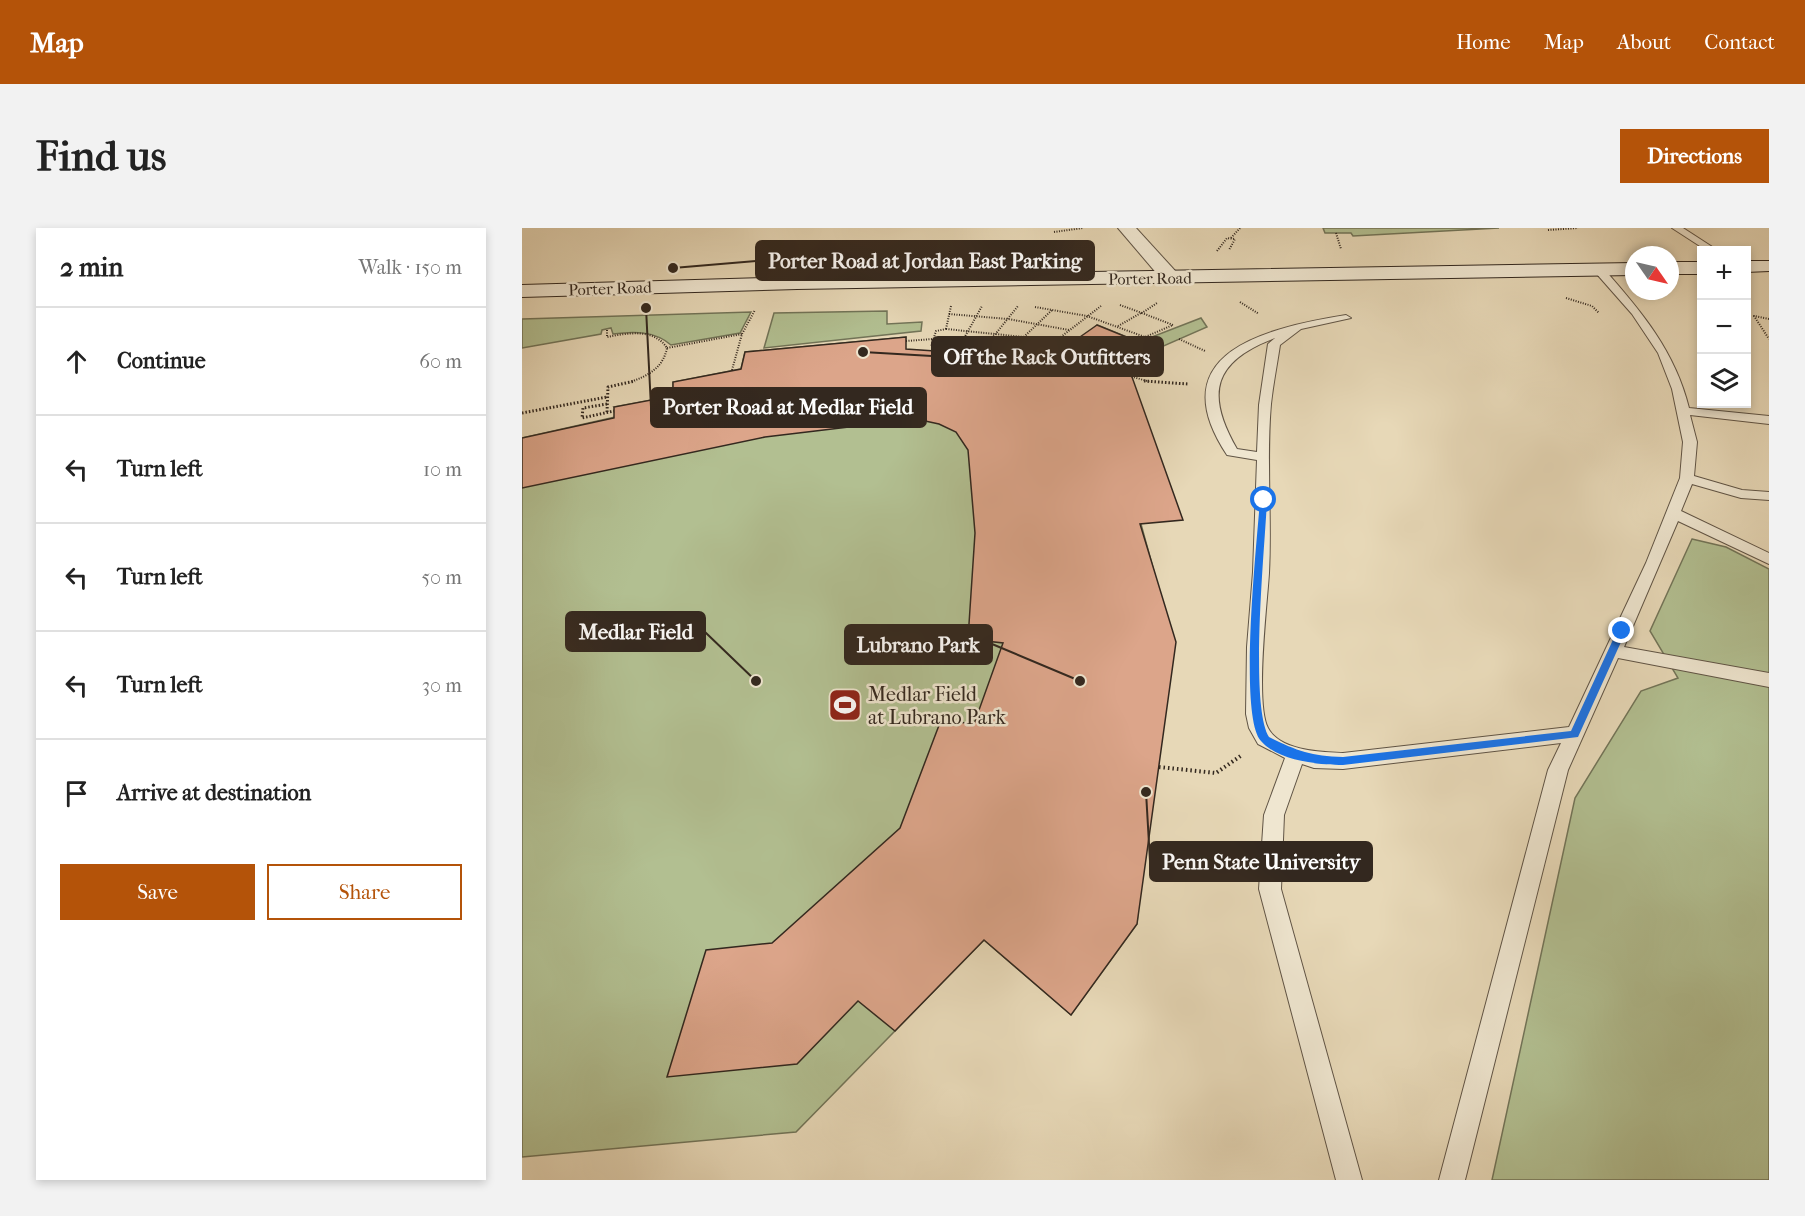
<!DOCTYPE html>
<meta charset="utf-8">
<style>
:root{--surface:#fff;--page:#f2f2f2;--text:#222;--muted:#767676;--line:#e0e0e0;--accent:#b45309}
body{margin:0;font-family:"IM FELL French Canon",serif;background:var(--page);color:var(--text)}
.controls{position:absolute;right:18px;top:18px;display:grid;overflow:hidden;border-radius:0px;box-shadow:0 3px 9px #0003}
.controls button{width:54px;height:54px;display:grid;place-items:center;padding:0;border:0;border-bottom:2px solid var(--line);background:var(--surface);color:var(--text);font:30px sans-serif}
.compass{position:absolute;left:1103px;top:18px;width:54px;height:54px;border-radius:50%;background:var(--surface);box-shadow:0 3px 9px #0003;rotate:124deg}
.stop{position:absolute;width:18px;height:18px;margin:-14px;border:4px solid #1a73e8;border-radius:50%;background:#fff}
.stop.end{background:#1a73e8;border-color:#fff;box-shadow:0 2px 6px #0008}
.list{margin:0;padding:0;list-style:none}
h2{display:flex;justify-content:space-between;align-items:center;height:78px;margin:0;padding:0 24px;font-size:26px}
h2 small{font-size:20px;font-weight:400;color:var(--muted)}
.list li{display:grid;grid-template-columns:39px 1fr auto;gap:18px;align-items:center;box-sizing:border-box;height:108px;padding:0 24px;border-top:2px solid var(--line)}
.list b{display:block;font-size:22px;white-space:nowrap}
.list em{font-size:20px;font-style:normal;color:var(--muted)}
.actions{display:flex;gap:12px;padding:18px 24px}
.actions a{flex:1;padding:14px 0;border:2px solid var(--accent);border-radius:0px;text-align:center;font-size:21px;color:var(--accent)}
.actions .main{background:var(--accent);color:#fff}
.icon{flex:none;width:33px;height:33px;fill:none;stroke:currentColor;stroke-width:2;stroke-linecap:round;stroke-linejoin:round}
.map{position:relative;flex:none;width:1247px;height:952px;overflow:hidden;border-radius:0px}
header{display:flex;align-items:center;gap:36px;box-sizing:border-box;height:84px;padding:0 30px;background:var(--accent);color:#fff}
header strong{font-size:28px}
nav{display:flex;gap:33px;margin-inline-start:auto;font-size:21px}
.intro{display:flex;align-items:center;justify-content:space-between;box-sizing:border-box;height:144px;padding:0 36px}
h1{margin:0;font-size:42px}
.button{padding:15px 27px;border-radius:0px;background:var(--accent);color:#fff;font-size:21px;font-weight:700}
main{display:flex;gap:36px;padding:0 36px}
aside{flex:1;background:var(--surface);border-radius:0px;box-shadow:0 3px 9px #0003}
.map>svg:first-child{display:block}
.green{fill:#b2bf91;stroke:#727458;stroke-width:1.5}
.building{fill:#dca58a;stroke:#33281f;stroke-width:1.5}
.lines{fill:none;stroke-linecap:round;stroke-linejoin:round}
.lane-casing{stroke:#605445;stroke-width:2}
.street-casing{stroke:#605445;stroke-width:2}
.secondary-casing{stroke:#33281f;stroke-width:2}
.path-far2{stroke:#33281f;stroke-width:2;stroke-dasharray:1 1.5;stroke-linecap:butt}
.path-far1{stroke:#33281f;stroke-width:3;stroke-dasharray:1.5 2;stroke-linecap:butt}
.path{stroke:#33281f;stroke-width:4;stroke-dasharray:1.5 3;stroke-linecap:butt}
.lane{fill:#efe6d0;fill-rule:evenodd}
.street{fill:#efe6d0;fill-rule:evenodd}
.secondary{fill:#efe6d0;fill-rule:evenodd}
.route{fill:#1a73e8}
.labels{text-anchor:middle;stroke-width:5;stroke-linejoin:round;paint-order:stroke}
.far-street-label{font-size:16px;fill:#33281f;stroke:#efe6d0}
.poi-label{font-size:20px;fill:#33281f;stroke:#efe6d0;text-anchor:start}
.leader{fill:none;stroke:#33281f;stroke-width:2}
.callout-dot{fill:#33281f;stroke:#efe6d0;stroke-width:2}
.callout{fill:#33281f;stroke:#33281f;stroke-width:2}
.callout-label{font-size:21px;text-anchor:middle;font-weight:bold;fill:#fff}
</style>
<header>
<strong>Map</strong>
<nav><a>Home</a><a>Map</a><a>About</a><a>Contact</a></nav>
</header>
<div class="intro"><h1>Find us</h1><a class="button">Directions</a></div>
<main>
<aside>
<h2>2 min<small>Walk · 150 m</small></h2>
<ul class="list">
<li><svg class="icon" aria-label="ahead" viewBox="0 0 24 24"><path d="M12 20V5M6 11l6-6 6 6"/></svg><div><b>Continue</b></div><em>60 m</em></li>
<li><svg class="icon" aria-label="left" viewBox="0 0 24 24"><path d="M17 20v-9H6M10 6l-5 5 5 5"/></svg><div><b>Turn left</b></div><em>10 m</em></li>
<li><svg class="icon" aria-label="left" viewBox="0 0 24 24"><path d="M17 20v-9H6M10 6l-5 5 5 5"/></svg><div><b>Turn left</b></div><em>50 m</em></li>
<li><svg class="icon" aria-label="left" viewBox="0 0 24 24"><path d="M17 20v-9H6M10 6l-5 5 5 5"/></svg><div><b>Turn left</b></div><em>30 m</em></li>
<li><svg class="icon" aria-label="arrive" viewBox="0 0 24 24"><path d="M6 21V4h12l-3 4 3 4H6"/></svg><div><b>Arrive at destination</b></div></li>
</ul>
<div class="actions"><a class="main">Save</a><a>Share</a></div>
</aside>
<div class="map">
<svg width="1247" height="952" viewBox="0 0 1247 952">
<rect width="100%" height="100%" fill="#e7d8b7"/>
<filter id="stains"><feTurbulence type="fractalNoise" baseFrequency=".00333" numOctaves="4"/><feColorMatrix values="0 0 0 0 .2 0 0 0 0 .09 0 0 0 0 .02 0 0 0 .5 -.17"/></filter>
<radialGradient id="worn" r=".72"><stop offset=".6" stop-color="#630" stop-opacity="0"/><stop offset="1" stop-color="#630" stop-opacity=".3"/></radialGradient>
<!-- green -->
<g class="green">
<path d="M801 0H977L831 8 829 5H803Z"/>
<path d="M365 83V96L400 94 399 103 242 120 252 85Z"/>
<path d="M229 84 218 105 149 117C133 103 112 103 91 106L89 100 80 102 79 106 0 120V91Z"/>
<path d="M679 90 685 99 550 158 619 296 642 380 615 696 549 787 462 712 274 904 0 929V210L102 187 92 179 151 168V154L219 141 223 124 384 109 383 117 374 124 424 123 420 133 436 134 441 128 487 136 525 150 575 97 617 114Z"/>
<path d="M1170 311 1204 319 1247 341V952H970L1053 570 1119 463 1156 450 1128 403Z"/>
</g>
<!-- building -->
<path class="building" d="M575 97 634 121 605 135 661 292 618 296 654 414 615 696 549 787 462 712 373 803 336 773 275 836 145 849 184 722 250 715 378 600 419 492 452 496 481 415 446 411 453 305 446 222 434 204 417 196 394 191 243 209 0 260V210L92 190V179L151 168V154L219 141 223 124 384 109V121L413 123 487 136 508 144Z"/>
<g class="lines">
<defs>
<g id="lane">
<path d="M1150 0H1161L1195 22H1184Z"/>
<path d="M480 24 485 27 484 53 479 56 474 53 475 27Z"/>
<path d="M279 28 287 30 280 55 275 58 270 55Z"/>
<path d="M1073 40H1081C1119 83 1153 123 1167 180L1247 188V196L1168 187 1175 214 1172 248 1220 262 1247 264V272L1219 270 1170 256 1159 283 1247 325V336L1156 293 1102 419 1247 445V459L1096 430 1046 542 943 952H917L1026 542 1039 515 821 541 792 540 780 536 762 587 759 661 840 952H814L737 661 742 587 763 530 736 516 727 500 724 486 725 419 731 344 735 232 705 227C637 124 745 100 824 87L829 90 779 101 758 117C755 137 751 157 749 176 744 232 750 289 747 345 745 377 733 476 746 500 758 523 799 524 821 525L1047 499 1124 335 1158 250 1161 214 1150 161 1136 125 1110 86 1073 44ZM753 110 746 116 737 177 735 224 715 221C683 166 691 133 753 110Z"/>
</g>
<path id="street" d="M596 0H614L656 46 658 50 656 54H642Z"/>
<g id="secondary">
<path d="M1224 33H1247V43L1224 44Z"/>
<rect x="1148" y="34" width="32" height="12"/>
<path d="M1112 35V47L275 61 0 69V57L275 49Z"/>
</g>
</defs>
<!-- lane casing -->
<use href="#lane" class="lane-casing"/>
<!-- street casing -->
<use href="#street" class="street-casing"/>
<!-- secondary casing -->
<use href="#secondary" class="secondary-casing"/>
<!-- path-far2 -->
<g class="path-far2">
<path d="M1026 2 1056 0"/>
<path d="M532 4 561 0"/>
<path d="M814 5 819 21"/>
<path d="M709 10 718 0"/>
<path d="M695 23 705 10 713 11 707 22"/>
<path d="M1044 70 1070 78 1077 85"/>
<path d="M718 74 737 86"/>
<path d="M598 77 620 85"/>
<path d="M513 79 565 88 623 109 651 97 620 85 635 75"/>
<path d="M427 86 486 91 547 102"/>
<path d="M1247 91 1232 88 1247 111"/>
<path d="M596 98 619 85"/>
<path d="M424 101 502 109 558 124 527 143 478 127 409 119 414 103Z"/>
<path d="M424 101 429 78"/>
<path d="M85 102V109C106 105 132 100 145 120 141 140 126 148 108 154"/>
<path d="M657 111 683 123"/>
<path d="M384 113 411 111"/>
<path d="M145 120 220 106"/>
<path d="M436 121 460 78"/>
<path d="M459 124 496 78"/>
<path d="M482 128 530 82"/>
<path d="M551 129 566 135"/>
<path d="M505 135 579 78"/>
<path d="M210 142 220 106 233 82"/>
<path d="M588 142 628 154"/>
</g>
<!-- path-far1 -->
<g class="path-far1">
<path d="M622 153 666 156"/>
<path d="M85 176 61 180 60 190 92 183"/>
<path d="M85 184 86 159 113 153"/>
<path d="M0 185 85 169"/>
</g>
<!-- path -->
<path class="path" d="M637 539 694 545 720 527"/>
<!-- lane -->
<use href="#lane" class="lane"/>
<!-- street -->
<use href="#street" class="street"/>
<!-- secondary -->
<use href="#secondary" class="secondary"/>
</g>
<!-- route -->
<path class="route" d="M742 269 745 272C743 318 727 476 747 509 775 523 789 528 821 529L1049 503 1095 403 1103 401 1104 403 1056 509 821 537C797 537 756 533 739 513 716 488 735 313 738 272Z"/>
<!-- icons -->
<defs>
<symbol id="stadium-square" viewBox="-11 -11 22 22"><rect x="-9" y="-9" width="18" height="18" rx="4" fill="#8f2418" stroke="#efe6d0"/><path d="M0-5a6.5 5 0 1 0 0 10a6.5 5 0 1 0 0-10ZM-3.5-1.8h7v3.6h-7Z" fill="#fff"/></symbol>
</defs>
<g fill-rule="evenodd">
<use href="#stadium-square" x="304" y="458" width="38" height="38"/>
</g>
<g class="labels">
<!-- far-street labels -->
<g class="far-street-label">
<text transform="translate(628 50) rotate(-1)" y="6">Porter Road</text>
<text transform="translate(88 60) rotate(-2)" y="6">Porter Road</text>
</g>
<!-- poi labels -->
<g class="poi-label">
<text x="346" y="473">Medlar Field<tspan x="346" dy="23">at Lubrano Park</tspan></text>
</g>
</g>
<!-- callouts -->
<path class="leader" d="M151 40L234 33M341 124L410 128M124 80L129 179M234 453L183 404M558 453L470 416M624 564L628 633"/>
<g class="callout-dot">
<circle cx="151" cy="40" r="6"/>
<circle cx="341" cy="124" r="6"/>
<circle cx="124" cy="80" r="6"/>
<circle cx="234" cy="453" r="6"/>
<circle cx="558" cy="453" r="6"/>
<circle cx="624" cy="564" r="6"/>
</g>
<g class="callout">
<rect x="234" y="13" width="338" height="39" rx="6"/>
<rect x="410" y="109" width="231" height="39" rx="6"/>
<rect x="129" y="160" width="275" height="39" rx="6"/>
<rect x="44" y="384" width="139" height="39" rx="6"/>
<rect x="323" y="397" width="147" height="39" rx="6"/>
<rect x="628" y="614" width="222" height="39" rx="6"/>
</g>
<g class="callout-label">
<text x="403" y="40">Porter Road at Jordan East Parking</text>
<text x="525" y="136">Off the Rack Outfitters</text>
<text x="266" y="186">Porter Road at Medlar Field</text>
<text x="114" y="411">Medlar Field</text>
<text x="396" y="424">Lubrano Park</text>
<text x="739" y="641">Penn State University</text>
</g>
<rect width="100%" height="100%" filter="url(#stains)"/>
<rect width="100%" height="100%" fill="url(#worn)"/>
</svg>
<div class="controls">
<button>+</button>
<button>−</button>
<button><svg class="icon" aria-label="layers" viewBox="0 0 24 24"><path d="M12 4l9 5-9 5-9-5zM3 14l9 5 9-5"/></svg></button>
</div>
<svg class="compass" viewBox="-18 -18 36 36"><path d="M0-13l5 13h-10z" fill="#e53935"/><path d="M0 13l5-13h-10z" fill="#767676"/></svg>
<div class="stop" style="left:742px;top:272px"></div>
<div class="stop end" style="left:1100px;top:403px"></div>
</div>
</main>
